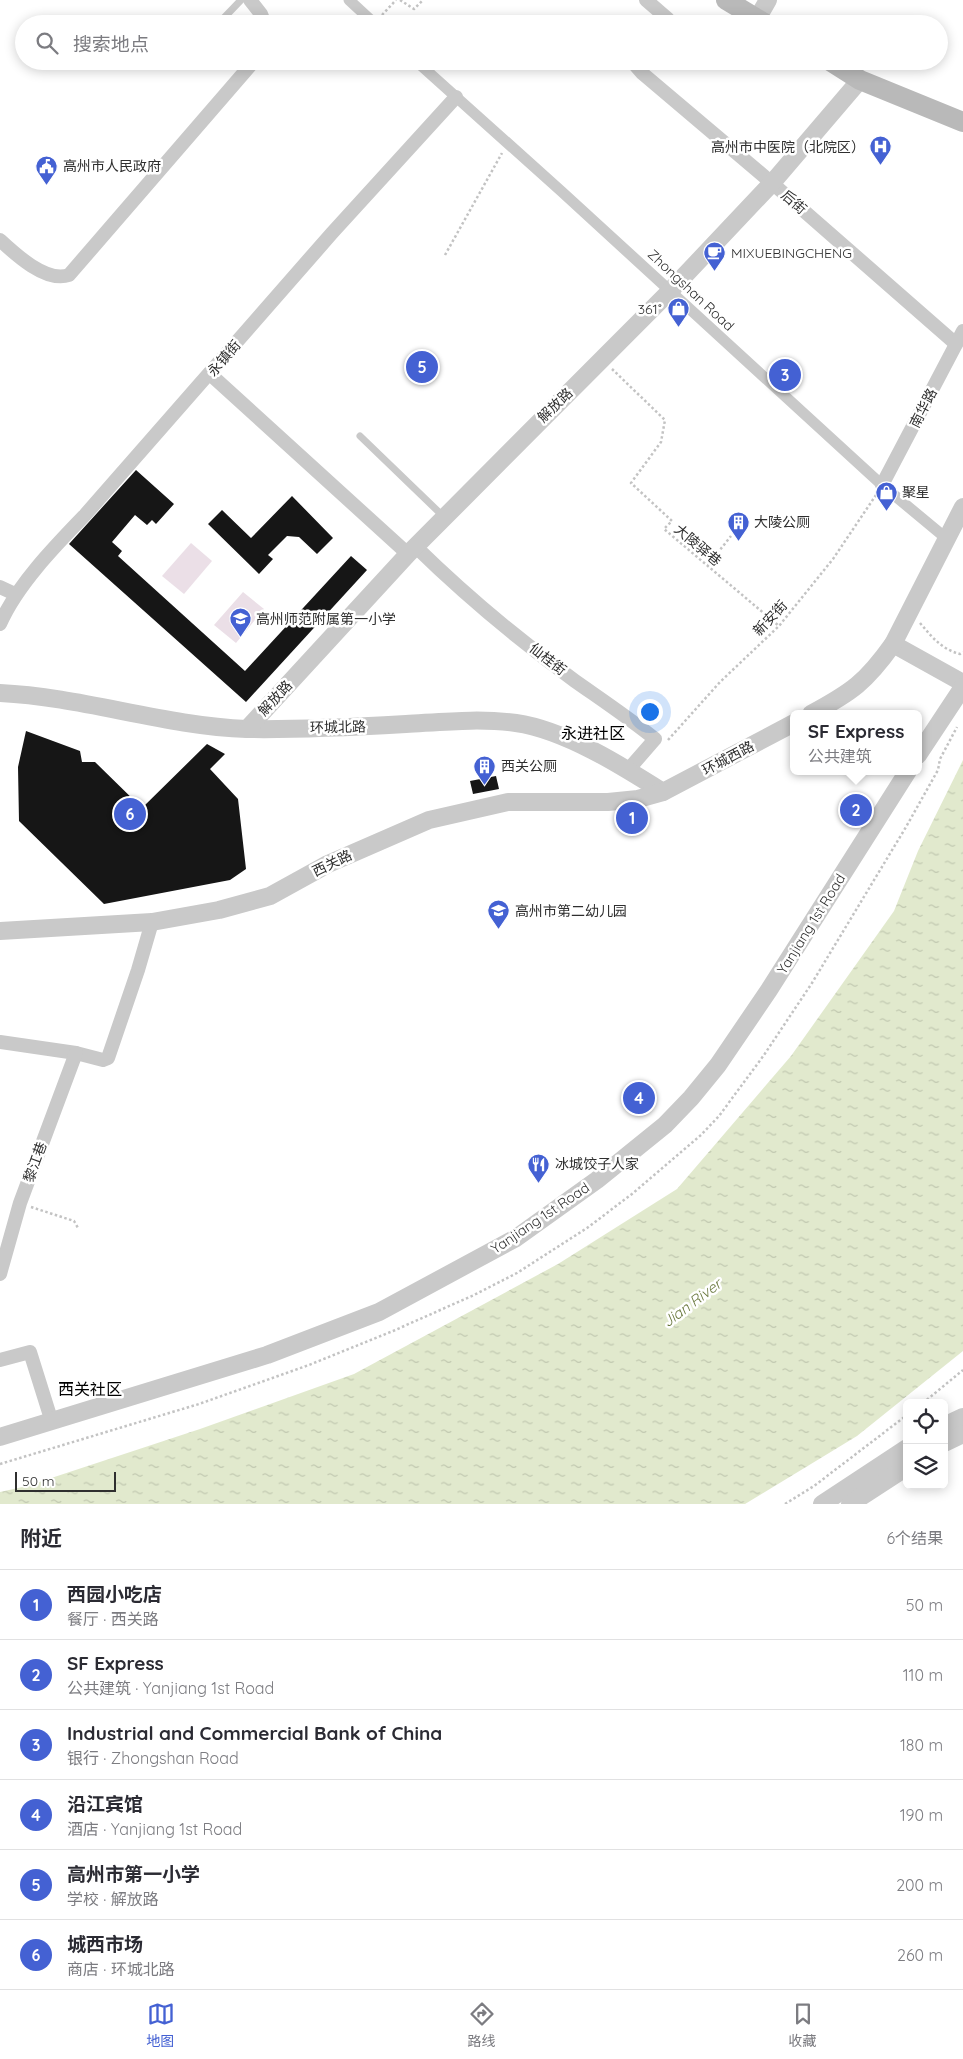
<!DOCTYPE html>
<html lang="zh">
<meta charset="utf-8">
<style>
:root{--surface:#fff;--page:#f2f2f3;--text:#2b2b33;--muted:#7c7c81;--line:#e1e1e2;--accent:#4461d3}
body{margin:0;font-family:Quicksand,"Noto Sans SC",sans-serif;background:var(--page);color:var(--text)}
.controls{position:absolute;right:15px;bottom:15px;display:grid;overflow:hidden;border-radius:8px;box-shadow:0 2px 12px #0003}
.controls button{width:45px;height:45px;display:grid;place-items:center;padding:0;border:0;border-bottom:1px solid var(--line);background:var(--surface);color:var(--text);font:25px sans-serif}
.scale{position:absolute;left:15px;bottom:12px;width:101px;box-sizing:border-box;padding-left:5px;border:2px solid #2f2f2f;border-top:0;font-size:14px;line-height:18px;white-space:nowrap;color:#2f2f2f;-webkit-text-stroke:4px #fff;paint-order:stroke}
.you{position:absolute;left:649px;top:711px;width:18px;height:18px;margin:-12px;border:4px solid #fff;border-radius:50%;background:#1a73e8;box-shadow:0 0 0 8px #1a73e833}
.badge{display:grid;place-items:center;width:32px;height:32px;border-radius:50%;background:var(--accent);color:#fff;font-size:16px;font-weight:700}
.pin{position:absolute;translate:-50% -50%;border:2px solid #fff;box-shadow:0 1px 5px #0006}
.popup{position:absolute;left:790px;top:710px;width:132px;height:65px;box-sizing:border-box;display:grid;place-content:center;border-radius:8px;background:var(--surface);filter:drop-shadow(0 1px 4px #0005);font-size:16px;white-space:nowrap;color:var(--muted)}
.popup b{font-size:19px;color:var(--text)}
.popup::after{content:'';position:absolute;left:50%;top:100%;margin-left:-10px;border:10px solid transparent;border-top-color:var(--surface)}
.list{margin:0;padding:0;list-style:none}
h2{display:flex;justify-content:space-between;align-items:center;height:65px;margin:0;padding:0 20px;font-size:21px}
h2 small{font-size:16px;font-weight:400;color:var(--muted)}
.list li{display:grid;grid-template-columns:32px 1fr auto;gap:15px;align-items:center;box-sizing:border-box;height:70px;padding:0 20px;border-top:1px solid var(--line)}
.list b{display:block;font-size:19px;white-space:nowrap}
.list p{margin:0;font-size:16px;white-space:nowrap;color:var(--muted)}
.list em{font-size:16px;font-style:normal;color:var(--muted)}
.icon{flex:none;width:28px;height:28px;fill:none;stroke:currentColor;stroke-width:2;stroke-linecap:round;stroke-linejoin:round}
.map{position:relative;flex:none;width:963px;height:1504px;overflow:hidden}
.search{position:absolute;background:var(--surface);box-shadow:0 2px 12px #0003;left:15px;right:15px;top:15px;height:55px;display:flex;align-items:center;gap:12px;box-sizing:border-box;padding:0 18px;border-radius:28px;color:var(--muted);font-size:19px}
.sheet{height:485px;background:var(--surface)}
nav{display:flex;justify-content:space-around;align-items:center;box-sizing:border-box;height:70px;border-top:1px solid var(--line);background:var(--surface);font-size:14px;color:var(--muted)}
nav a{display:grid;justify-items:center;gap:2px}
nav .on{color:var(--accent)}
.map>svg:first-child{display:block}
.pitch{fill:#ebdfe7}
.water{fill:url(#water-ripples)}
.building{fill:#161616}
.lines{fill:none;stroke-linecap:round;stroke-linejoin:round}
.path{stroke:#c3c3c3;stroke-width:2.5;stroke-dasharray:2.5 2.5;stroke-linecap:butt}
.service{stroke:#c9c9c9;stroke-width:7}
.pedestrian{stroke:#c9c9c9;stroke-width:11}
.minor{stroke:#c9c9c9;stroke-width:14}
.tertiary{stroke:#c9c9c9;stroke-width:18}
.secondary{stroke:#b9b9b9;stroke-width:20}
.labels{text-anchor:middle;stroke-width:5;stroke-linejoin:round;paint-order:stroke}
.poi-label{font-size:14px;fill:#2f2f2f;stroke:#fff;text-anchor:start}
.street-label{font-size:14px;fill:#2f2f2f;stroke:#fff}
.water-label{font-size:15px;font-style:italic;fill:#69783d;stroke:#fff}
.quarter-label{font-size:16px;fill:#000;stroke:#fff}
</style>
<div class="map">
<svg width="963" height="1504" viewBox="0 0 963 1504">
<defs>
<pattern id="water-ripples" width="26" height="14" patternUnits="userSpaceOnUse" patternTransform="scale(1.25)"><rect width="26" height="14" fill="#e1e9cd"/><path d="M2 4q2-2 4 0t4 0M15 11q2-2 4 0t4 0" fill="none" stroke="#c1c8b0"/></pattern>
</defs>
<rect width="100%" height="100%" fill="#fff"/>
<!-- pitch -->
<g class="pitch">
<path d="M191 543 212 561 184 594 162 576Z"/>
<path d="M243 592 264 609 236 643 214 625Z"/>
</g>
<!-- water -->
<path class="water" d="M963 760V1351L857 1436 745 1504H0V1492L27 1486 200 1429 354 1374 558 1264 677 1189 791 1056 894 911 918 851Z"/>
<!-- building -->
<g class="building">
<path d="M136 470 174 504 156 524 152 520 147 525 135 515 112 542 122 551 118 556 245 671 351 556 367 570 246 702 69 544Z"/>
<path d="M292 496 333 538 317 554 299 537 287 536 268 555 273 559 259 574 208 524 222 510 251 538Z"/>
<path d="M26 731 80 751 82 762H95L142 808 207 744 225 754 210 769 238 799 246 869 230 880 104 904 19 821 18 767Z"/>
<path d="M496 776 499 789 473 794 470 781Z"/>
</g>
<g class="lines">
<!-- path -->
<g class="path">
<path d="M400 0 414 9 423 0"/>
<path d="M382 15 396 0"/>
<path d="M445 255 502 153"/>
<path d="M612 369 665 420 661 442 631 483 672 521 664 529 779 626"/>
<path d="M708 565 731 536"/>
<path d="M920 623C932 637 941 649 960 654L963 652"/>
<path d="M668 740 720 682 779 626 833 559 876 495"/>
<path d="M31 1207 74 1221 78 1228"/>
<path d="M923 1403 963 1370"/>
<path d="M0 1464 199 1404 309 1365 393 1331 474 1295 517 1273 587 1228 632 1194 701 1135 719 1116 764 1055 812 983 906 827 938 770 940 759 957 727"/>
<path d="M785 1504 814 1486 907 1415"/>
</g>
<!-- service -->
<g class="service">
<path d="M218 24 241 0"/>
<path d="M360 436 444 517"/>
</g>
<!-- pedestrian -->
<g class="pedestrian">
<path d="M349 0 375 24"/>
<path d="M416 61 561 191 882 485 947 539"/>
</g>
<!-- minor -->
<g class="minor">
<path d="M250 0 261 14 265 24"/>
<path d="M646 0 668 19 665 24"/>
<path d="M638 61 635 65 642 73 772 183 956 344"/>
<path d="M0 240C15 254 46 283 69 275L254 61"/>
<path d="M210 374 408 554"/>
<path d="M882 485 963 331"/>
<path d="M415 546C465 595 519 640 575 681 602 700 629 718 655 739L628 770"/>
<path d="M0 587 15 594"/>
<path d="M0 624C17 585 55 546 85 515L332 233 456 97"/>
<path d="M0 1042 76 1053 103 1060 108 1058 138 970 152 922"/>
<path d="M0 1274 20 1203 76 1053"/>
<path d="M0 1360 30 1352 51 1419"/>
</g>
<!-- tertiary -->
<g class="tertiary">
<path d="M757 19 768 0"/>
<path d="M893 644 963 683"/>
<path d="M0 693C83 697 164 726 247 729 300 730 354 727 406 724 442 722 480 718 516 723 565 730 622 766 663 792"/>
<path d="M811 714C852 692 866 682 893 644L963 507"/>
<path d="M247 729 408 554 670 291 772 183 860 80"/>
<path d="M918 755 963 687"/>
<path d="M0 931 152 922 219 910 270 896 328 864 429 820 508 802H608L638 799 663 792 794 723"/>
<path d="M944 1426 963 1417"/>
<path d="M0 1437 267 1355 379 1312 516 1238 597 1180 665 1125 691 1098 718 1065 769 990 908 771"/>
<path d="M944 1443 963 1434"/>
<path d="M822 1504 907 1448"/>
<path d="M850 1504 907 1467"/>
</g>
<!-- secondary -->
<g class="secondary">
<path d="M726 0 766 24"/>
<path d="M830 61 860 80 963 122"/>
</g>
</g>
<!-- icons -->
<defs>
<symbol id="hospital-pin" viewBox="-11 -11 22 30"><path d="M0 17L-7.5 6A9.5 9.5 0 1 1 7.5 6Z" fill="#4461d3" stroke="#fff"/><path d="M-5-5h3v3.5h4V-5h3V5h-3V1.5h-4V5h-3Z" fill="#fff"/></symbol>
<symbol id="civic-pin" viewBox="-11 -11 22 30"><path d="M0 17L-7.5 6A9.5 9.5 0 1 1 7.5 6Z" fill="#4461d3" stroke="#fff"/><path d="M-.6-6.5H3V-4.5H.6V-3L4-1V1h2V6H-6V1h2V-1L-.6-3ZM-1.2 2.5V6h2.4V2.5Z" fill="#fff"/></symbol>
<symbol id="cafe-pin" viewBox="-11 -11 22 30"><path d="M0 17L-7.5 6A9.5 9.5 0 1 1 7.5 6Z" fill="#4461d3" stroke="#fff"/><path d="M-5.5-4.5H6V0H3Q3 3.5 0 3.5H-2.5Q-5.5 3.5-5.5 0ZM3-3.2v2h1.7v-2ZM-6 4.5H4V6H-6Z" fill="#fff"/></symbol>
<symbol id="shop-pin" viewBox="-11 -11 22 30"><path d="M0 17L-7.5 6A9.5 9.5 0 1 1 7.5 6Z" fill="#4461d3" stroke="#fff"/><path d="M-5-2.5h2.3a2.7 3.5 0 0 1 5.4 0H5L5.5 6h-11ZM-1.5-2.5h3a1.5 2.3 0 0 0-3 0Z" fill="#fff"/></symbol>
<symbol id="building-pin" viewBox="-11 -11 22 30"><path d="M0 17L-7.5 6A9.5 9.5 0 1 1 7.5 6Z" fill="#4461d3" stroke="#fff"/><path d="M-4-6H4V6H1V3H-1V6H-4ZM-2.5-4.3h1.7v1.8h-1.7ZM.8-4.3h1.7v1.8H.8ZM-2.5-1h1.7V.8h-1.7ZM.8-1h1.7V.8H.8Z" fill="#fff"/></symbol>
<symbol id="school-pin" viewBox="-11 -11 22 30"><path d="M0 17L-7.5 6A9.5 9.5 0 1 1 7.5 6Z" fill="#4461d3" stroke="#fff"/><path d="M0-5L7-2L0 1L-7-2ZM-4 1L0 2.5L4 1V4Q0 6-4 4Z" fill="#fff"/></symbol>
<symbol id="restaurant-pin" viewBox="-11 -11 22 30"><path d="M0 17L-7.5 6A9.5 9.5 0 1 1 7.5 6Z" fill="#4461d3" stroke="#fff"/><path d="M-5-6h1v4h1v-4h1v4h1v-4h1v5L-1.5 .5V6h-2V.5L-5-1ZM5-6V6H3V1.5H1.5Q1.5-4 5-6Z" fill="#fff"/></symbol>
</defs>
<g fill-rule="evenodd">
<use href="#hospital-pin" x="868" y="134" width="25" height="34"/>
<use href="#civic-pin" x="34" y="154" width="25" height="34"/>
<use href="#cafe-pin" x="702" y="240" width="25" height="34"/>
<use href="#shop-pin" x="666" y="296" width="25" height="34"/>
<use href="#shop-pin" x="874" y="480" width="25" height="34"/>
<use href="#building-pin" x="726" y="510" width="25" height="34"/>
<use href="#school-pin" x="228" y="606" width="25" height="34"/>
<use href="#building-pin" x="472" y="754" width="25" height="34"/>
<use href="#school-pin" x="486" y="898" width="25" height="34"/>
<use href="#restaurant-pin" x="526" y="1152" width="25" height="34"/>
</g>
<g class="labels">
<!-- poi labels -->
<g class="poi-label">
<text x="865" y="152" text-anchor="end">高州市中医院（北院区）</text>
<text x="63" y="171">高州市人民政府</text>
<text x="731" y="258">MIXUEBINGCHENG</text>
<text x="662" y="314" text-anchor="end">361˚</text>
<text x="902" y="497">聚星</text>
<text x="754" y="527">大陵公厕</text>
<text x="256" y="624">高州师范附属第一小学</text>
<text x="501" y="771">西关公厕</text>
<text x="515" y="916">高州市第二幼儿园</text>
<text x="555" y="1169">冰城饺子人家</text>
</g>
<!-- street labels -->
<g class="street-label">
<text transform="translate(794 202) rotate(41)" y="5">后街</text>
<text transform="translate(691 290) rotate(43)" y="5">Zhongshan Road</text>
<text transform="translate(224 358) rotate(-49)" y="5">永镇街</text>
<text transform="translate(555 405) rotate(-44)" y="5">解放路</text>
<text transform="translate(923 408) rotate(-63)" y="5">南华路</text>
<text transform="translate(698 545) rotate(40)" y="5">大陵驿巷</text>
<text transform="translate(770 618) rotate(-47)" y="5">新安街</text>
<text transform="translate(548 659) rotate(38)" y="5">仙桂街</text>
<text transform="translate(275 698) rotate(-47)" y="5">解放路</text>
<text transform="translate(338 727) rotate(-1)" y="5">环城北路</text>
<text transform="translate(728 758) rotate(-28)" y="5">环城西路</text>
<text transform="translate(332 863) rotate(-26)" y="5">西关路</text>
<text transform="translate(811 924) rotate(-58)" y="5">Yanjiang 1st Road</text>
<text transform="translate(35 1162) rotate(-70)" y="5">黎江巷</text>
<text transform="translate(540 1218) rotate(-34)" y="5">Yanjiang 1st Road</text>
</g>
<!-- water labels -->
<g class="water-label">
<text transform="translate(692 1303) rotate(-37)" y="5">Jian River</text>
</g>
<!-- quarter labels -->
<g class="quarter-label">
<text x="593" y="739">永进社区</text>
<text x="90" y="1395">西关社区</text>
</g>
</g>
</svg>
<div class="controls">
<button><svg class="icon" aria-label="locate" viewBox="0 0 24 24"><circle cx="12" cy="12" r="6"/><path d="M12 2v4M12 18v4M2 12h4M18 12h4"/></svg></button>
<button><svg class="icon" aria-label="layers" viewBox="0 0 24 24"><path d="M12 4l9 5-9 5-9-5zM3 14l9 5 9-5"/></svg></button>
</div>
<div class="scale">50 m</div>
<div class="you"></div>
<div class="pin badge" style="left:632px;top:818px">1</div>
<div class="pin badge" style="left:856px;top:810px">2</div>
<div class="popup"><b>SF Express</b>公共建筑</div>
<div class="pin badge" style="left:785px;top:375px">3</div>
<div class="pin badge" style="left:639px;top:1098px">4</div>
<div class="pin badge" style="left:422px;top:367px">5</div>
<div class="pin badge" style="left:130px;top:814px">6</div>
<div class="search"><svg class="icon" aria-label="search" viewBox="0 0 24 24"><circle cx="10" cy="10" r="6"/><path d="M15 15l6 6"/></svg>搜索地点</div>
</div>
<section class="sheet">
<h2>附近<small>6个结果</small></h2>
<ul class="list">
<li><span class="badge">1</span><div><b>西园小吃店</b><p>餐厅 · 西关路</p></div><em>50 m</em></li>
<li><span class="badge">2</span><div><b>SF Express</b><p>公共建筑 · Yanjiang 1st Road</p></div><em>110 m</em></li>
<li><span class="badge">3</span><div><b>Industrial and Commercial Bank of China</b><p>银行 · Zhongshan Road</p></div><em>180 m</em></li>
<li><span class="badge">4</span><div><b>沿江宾馆</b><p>酒店 · Yanjiang 1st Road</p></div><em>190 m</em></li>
<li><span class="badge">5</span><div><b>高州市第一小学</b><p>学校 · 解放路</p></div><em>200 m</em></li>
<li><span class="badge">6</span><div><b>城西市场</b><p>商店 · 环城北路</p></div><em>260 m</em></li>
</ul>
</section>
<nav>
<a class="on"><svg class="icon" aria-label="map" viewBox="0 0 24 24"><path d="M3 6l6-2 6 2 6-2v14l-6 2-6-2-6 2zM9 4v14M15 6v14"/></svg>地图</a>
<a><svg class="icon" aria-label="directions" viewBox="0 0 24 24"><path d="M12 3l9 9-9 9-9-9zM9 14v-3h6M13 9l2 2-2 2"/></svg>路线</a>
<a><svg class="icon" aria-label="saved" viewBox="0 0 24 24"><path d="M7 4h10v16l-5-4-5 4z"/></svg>收藏</a>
</nav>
